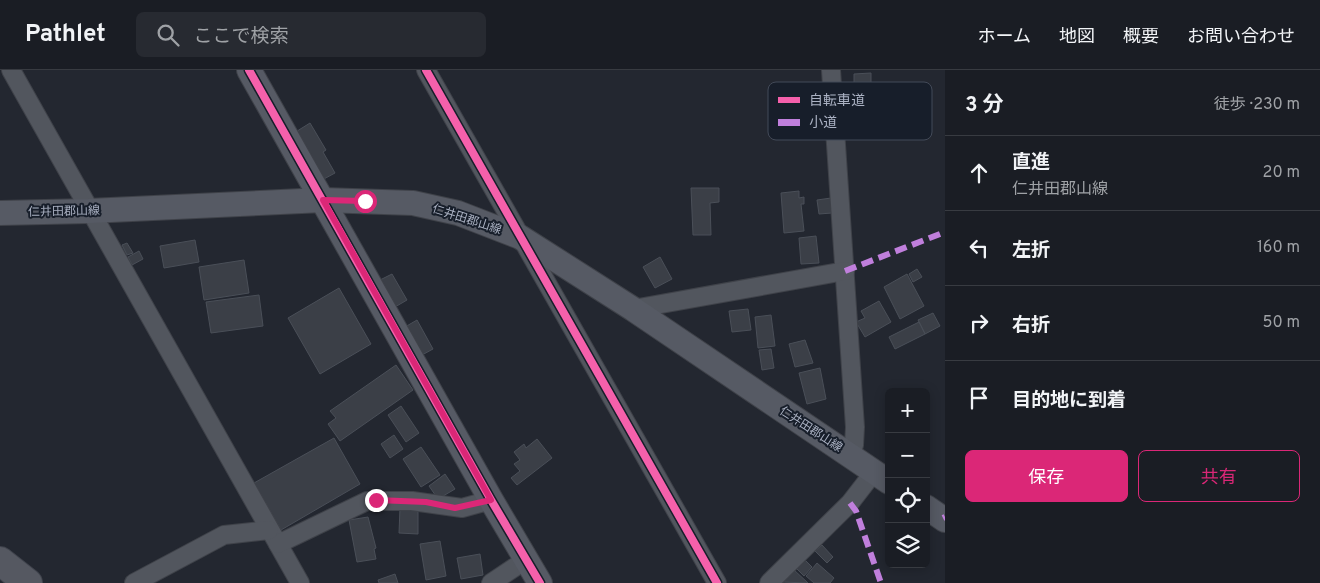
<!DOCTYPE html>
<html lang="ja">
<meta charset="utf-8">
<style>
:root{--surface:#1a1d24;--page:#272a31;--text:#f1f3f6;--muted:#9fa2a6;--line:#383b41;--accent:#db2777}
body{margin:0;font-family:Overpass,"Noto Sans JP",sans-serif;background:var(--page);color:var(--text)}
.controls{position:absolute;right:15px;bottom:15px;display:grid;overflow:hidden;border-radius:8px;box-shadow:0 2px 12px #0003}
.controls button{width:45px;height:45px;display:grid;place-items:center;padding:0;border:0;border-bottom:1px solid var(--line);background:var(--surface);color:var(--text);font:25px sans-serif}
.stop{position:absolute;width:15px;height:15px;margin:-11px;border:4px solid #db2777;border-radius:50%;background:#fff}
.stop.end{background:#db2777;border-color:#fff;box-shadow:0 1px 5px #0008}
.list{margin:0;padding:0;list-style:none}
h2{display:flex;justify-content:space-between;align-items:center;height:65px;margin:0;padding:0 20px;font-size:21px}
h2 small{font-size:16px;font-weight:400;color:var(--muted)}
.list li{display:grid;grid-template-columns:32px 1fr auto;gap:15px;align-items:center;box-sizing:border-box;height:75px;padding:0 20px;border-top:1px solid var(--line)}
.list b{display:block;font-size:19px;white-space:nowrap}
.list p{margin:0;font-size:16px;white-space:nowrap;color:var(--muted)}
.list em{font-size:16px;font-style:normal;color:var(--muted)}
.actions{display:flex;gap:10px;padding:15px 20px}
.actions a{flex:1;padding:11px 0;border:1px solid var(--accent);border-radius:8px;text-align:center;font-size:18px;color:var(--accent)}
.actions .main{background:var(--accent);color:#fff}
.icon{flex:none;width:28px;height:28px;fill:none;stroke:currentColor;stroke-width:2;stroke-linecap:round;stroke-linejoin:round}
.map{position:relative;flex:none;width:945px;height:513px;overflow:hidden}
header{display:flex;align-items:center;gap:30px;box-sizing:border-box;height:70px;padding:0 25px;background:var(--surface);border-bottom:1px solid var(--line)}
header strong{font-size:24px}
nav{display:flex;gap:28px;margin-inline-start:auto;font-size:18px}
.search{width:350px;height:45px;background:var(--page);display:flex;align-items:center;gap:12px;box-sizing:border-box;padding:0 18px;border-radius:8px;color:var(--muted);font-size:19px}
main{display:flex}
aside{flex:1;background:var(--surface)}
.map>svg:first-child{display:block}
.building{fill:#3b3f47;stroke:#4a4f58}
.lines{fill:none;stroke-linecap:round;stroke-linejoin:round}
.street-casing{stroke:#3f4249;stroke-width:20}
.secondary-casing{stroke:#3f4249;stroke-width:26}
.primary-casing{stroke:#40444d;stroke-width:30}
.street{stroke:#52565e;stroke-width:18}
.secondary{stroke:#565a64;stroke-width:24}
.primary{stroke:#555861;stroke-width:28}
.quiet{stroke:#c07fdc;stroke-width:6;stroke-dasharray:12 6;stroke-linecap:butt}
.cycleway-casing{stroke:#171e2a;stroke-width:11}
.cycleway{stroke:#f560ab;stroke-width:8}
.route{stroke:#db2777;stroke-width:6}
.labels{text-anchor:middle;stroke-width:4;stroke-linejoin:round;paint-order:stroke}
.street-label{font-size:12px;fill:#abb2c3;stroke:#171e2a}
.key{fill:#171e2a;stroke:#434a58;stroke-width:1}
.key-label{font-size:14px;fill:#abb2c3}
</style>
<header>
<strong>Pathlet</strong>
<div class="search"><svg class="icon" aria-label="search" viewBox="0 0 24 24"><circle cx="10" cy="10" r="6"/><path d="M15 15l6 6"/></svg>ここで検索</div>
<nav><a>ホーム</a><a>地図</a><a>概要</a><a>お問い合わせ</a></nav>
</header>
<main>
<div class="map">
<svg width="945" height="513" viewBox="0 0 945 513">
<rect width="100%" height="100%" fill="#232730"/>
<!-- building -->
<g class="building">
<path d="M871 3V17H854V4Z"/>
<path d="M310 53 326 80 323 82 335 103 322 110 294 63Z"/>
<path d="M691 118H719V132L710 133 711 165H693Z"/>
<path d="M799 121V128L804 127V134H801L804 161 784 163 781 123Z"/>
<path d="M831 128 832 143 819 144 817 130Z"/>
<path d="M816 166 819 193 801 194 799 168Z"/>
<path d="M195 170 199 192 164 198 160 176Z"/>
<path d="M127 173 133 183 127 185 122 175Z"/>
<path d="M139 181 143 189 132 195 128 187Z"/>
<path d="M660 187 672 209 655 218 643 197Z"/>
<path d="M244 190 249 223 204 230 199 197Z"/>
<path d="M917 199 922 207 913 212 909 204Z"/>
<path d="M392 204 407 230 395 237 380 210Z"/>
<path d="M907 204 924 236 900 249 884 217Z"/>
<path d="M339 218 371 274 320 304 288 248Z"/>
<path d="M259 225 263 256 211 263 206 232Z"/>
<path d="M879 231 891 252 865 267 856 252 865 248 861 241Z"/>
<path d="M748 239 751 260 732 262 729 241Z"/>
<path d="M933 243 940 256 925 264 918 250Z"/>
<path d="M771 245 775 276 758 278 755 247Z"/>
<path d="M417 250 433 279 422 285 405 257Z"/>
<path d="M919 252 925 264 895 279 889 267Z"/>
<path d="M805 270 813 293 795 297 789 274Z"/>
<path d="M771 279 774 298 762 300 759 280Z"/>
<path d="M396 295 413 320 340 371 328 354 336 348 330 341Z"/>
<path d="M820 298 826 329 807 334 799 303Z"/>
<path d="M401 336 419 363 406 372 388 345Z"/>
<path d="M394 365 403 379 390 388 381 374Z"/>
<path d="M334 368 360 414 281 460 254 413Z"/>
<path d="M537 369 552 388 517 415 511 408 520 401 514 394 520 390 514 382 524 374 526 378Z"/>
<path d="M421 377 440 405 421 417 403 389Z"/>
<path d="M445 404 455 419 438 429 429 416Z"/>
<path d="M400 438H418V464L399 463Z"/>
<path d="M368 447 376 478 374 479 376 489 357 492 349 450Z"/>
<path d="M440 471 446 506 426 510 420 474Z"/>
<path d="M822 475 833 487 827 493 815 481Z"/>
<path d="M480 484 483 505 461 509 457 488Z"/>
<path d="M804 489 812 497 804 506 796 498Z"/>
<path d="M817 493 834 508 830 513H814L806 506Z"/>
<path d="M793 499 808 513 782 512Z"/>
<path d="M395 504 398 513H379L378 510Z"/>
</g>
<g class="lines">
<defs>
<g id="street">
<path d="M11 0 300 513"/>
<path d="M426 0 717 513"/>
<path d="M831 0 855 357 854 375 850 385"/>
<path d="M633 239 845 201"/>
<path d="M278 474 367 431H412L462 438 491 430"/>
<path d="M134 513 224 465 269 460"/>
<path d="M491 513 527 489"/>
<path d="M769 513 850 433 874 402"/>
</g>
<g id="secondary">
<path d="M249 0 491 430 540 513"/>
<path d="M0 143 89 141 323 130 413 133 458 143 520 167 633 239 889 412"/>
<path d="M926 437 945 450"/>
</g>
<path id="primary" d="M0 491 28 513"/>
</defs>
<!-- street casing -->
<use href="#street" class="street-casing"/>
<!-- secondary casing -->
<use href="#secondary" class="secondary-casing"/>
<!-- primary casing -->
<use href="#primary" class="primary-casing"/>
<!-- street -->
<use href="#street" class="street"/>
<!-- secondary -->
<use href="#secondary" class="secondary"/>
<!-- primary -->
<use href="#primary" class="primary"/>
<!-- quiet -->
<g class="quiet">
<path d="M845 201 945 162"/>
<path d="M850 433 856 441 881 513"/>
<path d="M943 448 945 447"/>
</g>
<defs>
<g id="cycleway">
<path d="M249 0 491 430 540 513"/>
<path d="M426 0 717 513"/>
</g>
</defs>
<!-- cycleway casing -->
<use href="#cycleway" class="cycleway-casing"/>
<!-- cycleway -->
<use href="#cycleway" class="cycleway"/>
</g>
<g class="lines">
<!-- route -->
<path class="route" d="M365 131 323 130 491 430 455 438 426 432 376 430"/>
</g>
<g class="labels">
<!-- street labels -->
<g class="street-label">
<text transform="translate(64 141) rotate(-1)" y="4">仁井田郡山線</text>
<text transform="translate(467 149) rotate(18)" y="4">仁井田郡山線</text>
<text transform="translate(811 359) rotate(33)" y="4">仁井田郡山線</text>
</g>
</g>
<!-- legend -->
<rect x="768" y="12" width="164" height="58" rx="8" class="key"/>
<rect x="778" y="27" width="22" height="6" fill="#f560ab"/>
<rect x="778" y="49" width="22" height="7" fill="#c07fdc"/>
<g class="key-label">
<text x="809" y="35">自転車道</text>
<text x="809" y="57">小道</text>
</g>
</svg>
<div class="controls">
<button>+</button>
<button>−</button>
<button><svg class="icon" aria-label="locate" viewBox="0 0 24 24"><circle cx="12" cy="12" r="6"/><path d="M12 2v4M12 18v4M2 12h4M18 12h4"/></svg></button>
<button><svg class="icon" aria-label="layers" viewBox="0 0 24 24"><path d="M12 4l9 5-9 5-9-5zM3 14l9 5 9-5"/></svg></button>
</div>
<div class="stop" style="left:365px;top:131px"></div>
<div class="stop end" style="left:376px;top:430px"></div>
</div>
<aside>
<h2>3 分<small>徒歩 · 230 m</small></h2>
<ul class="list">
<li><svg class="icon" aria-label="ahead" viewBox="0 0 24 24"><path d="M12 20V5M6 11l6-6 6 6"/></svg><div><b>直進</b><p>仁井田郡山線</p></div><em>20 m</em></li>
<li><svg class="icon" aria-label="left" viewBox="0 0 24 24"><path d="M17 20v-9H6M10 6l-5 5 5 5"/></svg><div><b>左折</b></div><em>160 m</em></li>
<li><svg class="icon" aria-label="right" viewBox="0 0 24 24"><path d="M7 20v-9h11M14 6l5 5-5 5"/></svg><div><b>右折</b></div><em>50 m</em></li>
<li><svg class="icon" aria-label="arrive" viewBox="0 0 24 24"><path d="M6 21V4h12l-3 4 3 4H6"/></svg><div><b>目的地に到着</b></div></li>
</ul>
<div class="actions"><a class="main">保存</a><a>共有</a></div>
</aside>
</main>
